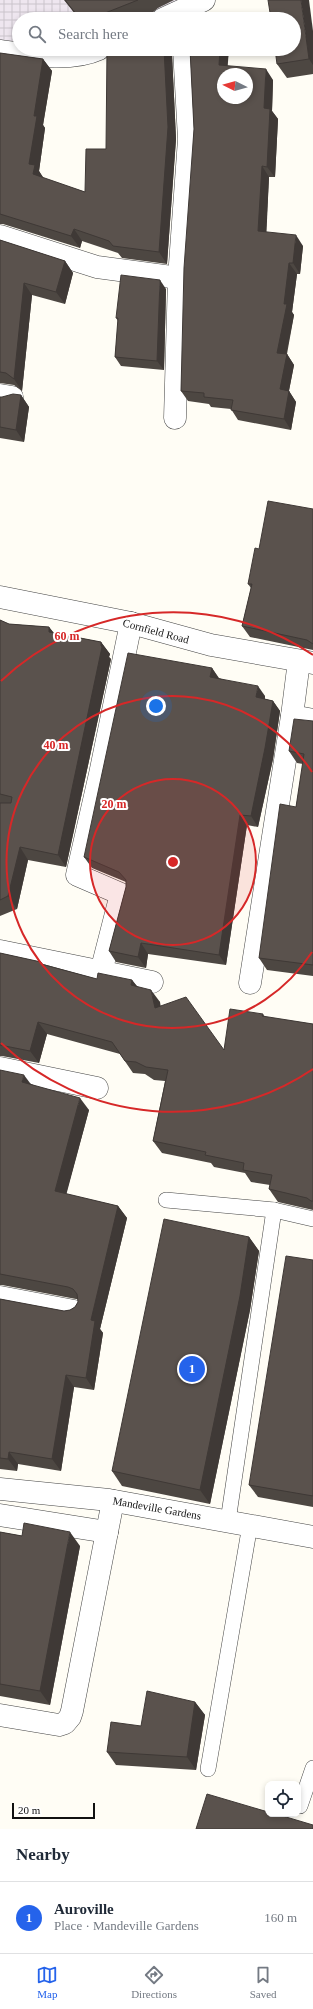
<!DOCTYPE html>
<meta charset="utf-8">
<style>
:root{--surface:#fff;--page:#f2f2f3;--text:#1f2937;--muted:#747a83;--line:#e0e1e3;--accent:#2563eb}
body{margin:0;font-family:"Times New Roman",serif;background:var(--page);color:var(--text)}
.controls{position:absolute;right:12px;bottom:12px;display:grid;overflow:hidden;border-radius:8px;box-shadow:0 2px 6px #0003}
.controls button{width:36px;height:36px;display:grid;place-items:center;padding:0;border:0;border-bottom:1px solid var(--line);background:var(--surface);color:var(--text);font:20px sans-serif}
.compass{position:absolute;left:217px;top:68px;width:36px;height:36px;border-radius:50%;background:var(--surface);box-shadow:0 2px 6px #0003;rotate:275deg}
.scale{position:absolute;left:12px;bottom:10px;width:83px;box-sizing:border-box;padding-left:4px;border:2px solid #111;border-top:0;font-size:11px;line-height:14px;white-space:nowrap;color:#111;-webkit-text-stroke:3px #fff;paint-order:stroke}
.you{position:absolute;left:156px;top:706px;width:14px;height:14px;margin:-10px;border:3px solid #fff;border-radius:50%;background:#1a73e8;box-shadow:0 0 0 6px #1a73e833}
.badge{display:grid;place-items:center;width:26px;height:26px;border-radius:50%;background:var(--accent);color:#fff;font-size:13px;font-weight:700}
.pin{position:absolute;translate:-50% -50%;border:2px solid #fff;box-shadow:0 1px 4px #0006}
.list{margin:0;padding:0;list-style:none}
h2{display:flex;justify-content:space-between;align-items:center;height:52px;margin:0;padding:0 16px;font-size:17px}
h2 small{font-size:13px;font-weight:400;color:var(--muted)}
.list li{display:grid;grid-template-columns:26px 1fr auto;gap:12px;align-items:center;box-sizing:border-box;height:72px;padding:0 16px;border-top:1px solid var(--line)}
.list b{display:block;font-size:15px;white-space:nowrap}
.list p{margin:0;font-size:13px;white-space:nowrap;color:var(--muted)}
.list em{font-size:13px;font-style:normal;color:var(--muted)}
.icon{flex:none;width:22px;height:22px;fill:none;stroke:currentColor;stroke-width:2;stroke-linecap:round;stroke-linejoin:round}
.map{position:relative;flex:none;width:313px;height:1829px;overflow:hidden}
.search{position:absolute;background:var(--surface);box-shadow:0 2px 6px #0003;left:12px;right:12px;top:12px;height:44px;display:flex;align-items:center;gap:10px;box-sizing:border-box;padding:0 14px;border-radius:22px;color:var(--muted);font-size:15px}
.sheet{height:124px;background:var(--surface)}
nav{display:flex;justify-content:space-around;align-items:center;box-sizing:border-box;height:56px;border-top:1px solid var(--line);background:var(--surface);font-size:11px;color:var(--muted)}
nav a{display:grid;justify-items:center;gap:2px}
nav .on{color:var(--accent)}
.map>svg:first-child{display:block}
.industrial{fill:url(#industrial-grid)}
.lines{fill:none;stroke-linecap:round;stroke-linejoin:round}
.service-casing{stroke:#444;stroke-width:16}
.minor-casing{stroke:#444;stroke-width:23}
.service{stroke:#fff;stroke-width:15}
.minor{stroke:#fff;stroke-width:22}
.wall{fill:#4d4742}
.shaded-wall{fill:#3f3936}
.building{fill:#5a524d;stroke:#3f3936;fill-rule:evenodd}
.ring{fill:none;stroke:#d62828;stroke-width:2}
.labels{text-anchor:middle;stroke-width:4;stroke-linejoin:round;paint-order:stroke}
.street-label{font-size:11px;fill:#111;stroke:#fff}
.centre{fill:#d62828;stroke:#fff;stroke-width:2}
.ring-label{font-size:12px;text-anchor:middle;font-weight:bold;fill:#d62828;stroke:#fff;stroke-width:4;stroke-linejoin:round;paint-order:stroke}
</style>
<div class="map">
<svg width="313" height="1829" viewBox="0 0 313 1829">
<defs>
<pattern id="industrial-grid" width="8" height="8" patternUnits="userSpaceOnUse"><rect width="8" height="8" fill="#eee6ef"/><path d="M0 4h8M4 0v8" fill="none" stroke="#cbc4cc"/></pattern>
</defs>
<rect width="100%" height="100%" fill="#fffdf5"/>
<!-- industrial -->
<path class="industrial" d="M0 0H192L150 19H19V46L0 41Z"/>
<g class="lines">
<defs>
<g id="service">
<path d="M166 1200 274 1210 313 1219"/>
<path d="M228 1521 274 1210"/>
<path d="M208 1769 250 1525"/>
<path d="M300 1806 313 1768"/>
</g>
<g id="minor">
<path d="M163 19 204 0"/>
<path d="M0 51C30 55 71 62 99 49"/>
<path d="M0 236 97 267 179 278"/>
<path d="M0 395 12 397"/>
<path d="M175 418 179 278 189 139 184 49"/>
<path d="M0 597 131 623 211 645 313 663"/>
<path d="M299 661 292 716 313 720"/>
<path d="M0 951 152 982"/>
<path d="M101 972 121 894 77 875 100 774 131 623"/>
<path d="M250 983 292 716"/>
<path d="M0 1068 97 1088"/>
<path d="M0 1297 74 1311"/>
<path d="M0 1489 109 1500 313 1537"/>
<path d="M0 1515 107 1532"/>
<path d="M0 1715 59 1725 65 1723 70 1717 72 1711 113 1501"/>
</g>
</defs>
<!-- service casing -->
<use href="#service" class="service-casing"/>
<!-- minor casing -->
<use href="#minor" class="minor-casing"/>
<!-- service -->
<use href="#service" class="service"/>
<!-- minor -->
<use href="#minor" class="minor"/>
</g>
<!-- wall -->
<g class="wall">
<path d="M64 0H174L158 8 152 13 136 19H79Z"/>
<path d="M313 31V74L287 78 277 64Z"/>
<path d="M190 49H229L227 66 273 80 272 111 278 119 275 177H269L266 232 303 246 300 274H297L292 312 294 315 287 354 294 365 289 391 296 402 291 430 238 420 231 409 211 407 209 404 188 401 181 391 194 129Z"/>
<path d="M0 53 43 59 52 71 43 125 45 128 39 171 43 178 85 192 106 149 172 54 176 139 167 264 122 258 118 253 82 241 80 248 3 224H0Z"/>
<path d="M0 240 65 261 73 273 65 304 32 295 22 391 14 385 0 383Z"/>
<path d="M166 289 164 370 121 366 115 357 118 321 116 318Z"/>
<path d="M21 395 29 407 24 442 0 438V397H2Z"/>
<path d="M313 509V650L250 637 242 626 251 588 248 584 259 549Z"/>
<path d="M0 620 9 624 49 627 54 633 101 642 110 654 109 657 111 659 66 867 28 860 17 909 0 916Z"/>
<path d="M212 668 219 678 265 696V699L273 701 280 711 273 759 258 827 247 825 226 965 148 954 146 968 116 962 109 951 126 887V882L92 868 84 857Z"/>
<path d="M313 721V976L267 970 259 958 296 807 303 764 297 763 289 751Z"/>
<path d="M0 953 41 962 43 964 97 979 132 980 137 986 160 1002V1006L224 1050 263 1014 265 1017 313 1024V1210L278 1202 269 1189 270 1185 251 1182 245 1173 214 1167 211 1163 162 1153 153 1141 165 1081 154 1080 145 1074 133 1073 120 1054 47 1034 39 1063 2 1056H0Z"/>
<path d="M0 1070 89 1110 66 1194 118 1206 127 1218 100 1329 103 1333 94 1390 74 1387 61 1471 18 1464 17 1471 0 1469V1299L64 1311 70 1310 75 1307 78 1302V1299H76L2 1285H0Z"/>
<path d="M249 1237 259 1251 250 1310 210 1504 122 1486 112 1471Z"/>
<path d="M313 1260V1507L258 1497 249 1485Z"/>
<path d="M0 1532 80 1546 50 1705 0 1696Z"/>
<path d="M195 1702 205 1715 196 1770 116 1765 107 1752 141 1726Z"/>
</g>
<!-- shaded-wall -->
<g class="shaded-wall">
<path d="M301 0H309L313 31V65L309 59Z"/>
<path d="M164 49H168L172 54 176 139 167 264 159 252Z"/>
<path d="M220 49H229L227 74 219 65Z"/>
<path d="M43 59 52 71 43 125 45 128 39 171 43 177 41 186 33 174 29 164 34 116Z"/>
<path d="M266 69 273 80 272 111 278 119 275 177 267 167 264 108Z"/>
<path d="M262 166 269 177 266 242 258 231Z"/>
<path d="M74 229 82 241 80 248 71 236Z"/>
<path d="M296 235 303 246 300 274 293 263Z"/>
<path d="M65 261 73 273 65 304 56 292Z"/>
<path d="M289 263 297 274 292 312 294 315 285 360 287 354 294 365 287 400 280 389 277 353Z"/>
<path d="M160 280 166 289 164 370 157 361Z"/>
<path d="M24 283 32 295 22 391 14 379Z"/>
<path d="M289 391 296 402 291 430 284 419Z"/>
<path d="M21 395 29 407 24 442 16 430Z"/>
<path d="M49 627 58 639 49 632Z"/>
<path d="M101 642 110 654 109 657 111 659 66 867 58 855Z"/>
<path d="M212 668 219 679 210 677Z"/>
<path d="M258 686 265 696 263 708 256 697Z"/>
<path d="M273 701 280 711 273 759 258 827 251 816Z"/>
<path d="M240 815 247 825 226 965 219 955Z"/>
<path d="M20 847 28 860 17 909 8 896Z"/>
<path d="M141 943 148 954 146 968 138 957Z"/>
<path d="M132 980 141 992 131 985Z"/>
<path d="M151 990 160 1002 163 1020 155 1008Z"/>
<path d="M38 1022 47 1034 39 1063 30 1051Z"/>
<path d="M24 1075 33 1087 22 1082Z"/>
<path d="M80 1098 89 1110 64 1203 55 1191Z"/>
<path d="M118 1206 127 1218 100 1329 103 1333 94 1390 86 1378 91 1320Z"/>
<path d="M249 1237 259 1251 250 1310 210 1504 200 1490Z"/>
<path d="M66 1375 74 1387 61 1471 52 1459Z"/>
<path d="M9 1452 18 1464 17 1471 8 1459Z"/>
<path d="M70 1532 80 1546 50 1705 40 1691Z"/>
<path d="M195 1702 205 1715 196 1770 187 1757Z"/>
</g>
<!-- building -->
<g class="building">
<path d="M65 0H138L90 19H80Z"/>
<path d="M268 0H301L309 59 277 64 275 49H294V19H271Z"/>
<path d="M191 18 204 19H191Z"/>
<path d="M107 49H164L168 127 159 252 113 246 109 241 74 229 71 236 0 214V53L43 59 34 116H37L29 164 35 165 33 174 85 192 86 149H106Z"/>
<path d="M190 49H220L219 65 266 69 264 108 270 109 267 167 262 166 258 231 296 235 293 263H289L284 304H287L277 353 287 354 280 389 289 391 284 419 231 410 233 400 204 397V393L181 391 184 268 194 129ZM223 74H247V98H223Z"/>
<path d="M0 240 65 261 56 292 24 283 14 379 6 373 0 372Z"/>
<path d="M121 275 160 280 157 361 115 357 118 318H116Z"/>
<path d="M13 394 21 395 16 430 0 427V397H2Z"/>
<path d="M268 501 313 509V644L307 640 242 626 252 584H248L255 548 259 549Z"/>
<path d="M0 620 9 624 49 627V632L101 642V646L102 647 58 855 20 847 8 896 0 900V803H11L12 797 0 794Z"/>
<path d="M128 653 212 668 210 677 258 686 256 697 273 701 265 748 251 816 240 815 219 955 141 943 138 957 109 951 126 887V880L119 872 84 857Z"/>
<path d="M294 719 313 721V965L259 958 280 804 296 807 304 754 289 751Z"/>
<path d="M0 953 41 962V964L97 979 98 973 132 980 131 985 151 990 155 1008 186 997 224 1050 230 1009 263 1014 262 1016 313 1024V1201H311L307 1198 269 1189 272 1175 243 1170 244 1163 205 1155 206 1152 153 1141 168 1070 146 1067 136 1062 125 1061 112 1042 38 1022 30 1051 0 1045Z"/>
<path d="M0 1070 24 1075 22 1082 80 1098 55 1191 118 1206 91 1320 95 1321 86 1378 66 1375 52 1459 9 1452 8 1459 0 1458V1299L64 1311 70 1310 75 1307 78 1302 77 1294 73 1289 68 1287 0 1274Z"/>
<path d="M164 1219 249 1237 240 1296 200 1490 112 1471Z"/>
<path d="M286 1256 313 1260V1496L249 1485Z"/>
<path d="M24 1523 70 1532 40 1691 0 1684V1532L22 1536Z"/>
<path d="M147 1691 195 1702 187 1757 107 1752 111 1722 141 1726Z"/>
<path d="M207 1794 268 1812V1814H276L313 1825V1829H196Z"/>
</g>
<!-- distance rings -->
<circle cx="173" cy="862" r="83" fill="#d62828" fill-opacity=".12"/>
<g class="ring">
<circle cx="173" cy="862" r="83"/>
<path d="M312 952A166 166 0 1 1 312 772"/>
<path d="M313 1069A250 250 0 0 1 1 1043M1 681A250 250 0 0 1 313 655"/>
</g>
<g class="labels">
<!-- street labels -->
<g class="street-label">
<text transform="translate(156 631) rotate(15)" y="4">Cornfield Road</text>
<text transform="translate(157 1508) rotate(10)" y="4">Mandeville Gardens</text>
</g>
</g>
<circle cx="173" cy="862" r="6" class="centre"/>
<g class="ring-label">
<text x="67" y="640">60 m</text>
<text x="56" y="749">40 m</text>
<text x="114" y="808">20 m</text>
</g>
</svg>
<div class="controls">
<button><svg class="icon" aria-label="locate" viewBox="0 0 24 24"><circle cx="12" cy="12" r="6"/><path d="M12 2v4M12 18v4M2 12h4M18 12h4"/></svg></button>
</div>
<svg class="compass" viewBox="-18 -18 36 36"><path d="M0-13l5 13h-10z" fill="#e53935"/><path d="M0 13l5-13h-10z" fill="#747a83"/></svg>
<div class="scale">20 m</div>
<div class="you"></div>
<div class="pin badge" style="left:192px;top:1369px">1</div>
<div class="search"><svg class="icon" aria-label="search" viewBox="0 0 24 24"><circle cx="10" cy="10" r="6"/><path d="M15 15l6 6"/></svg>Search here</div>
</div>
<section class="sheet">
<h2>Nearby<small></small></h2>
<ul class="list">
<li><span class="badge">1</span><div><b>Auroville</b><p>Place · Mandeville Gardens</p></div><em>160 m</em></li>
</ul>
</section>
<nav>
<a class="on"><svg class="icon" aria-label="map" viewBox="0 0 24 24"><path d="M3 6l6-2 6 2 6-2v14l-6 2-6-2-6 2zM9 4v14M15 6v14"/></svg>Map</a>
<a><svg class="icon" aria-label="directions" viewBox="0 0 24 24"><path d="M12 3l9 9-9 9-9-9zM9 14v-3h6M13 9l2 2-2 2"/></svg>Directions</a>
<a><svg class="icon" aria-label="saved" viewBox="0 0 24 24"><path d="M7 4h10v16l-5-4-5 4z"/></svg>Saved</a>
</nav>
